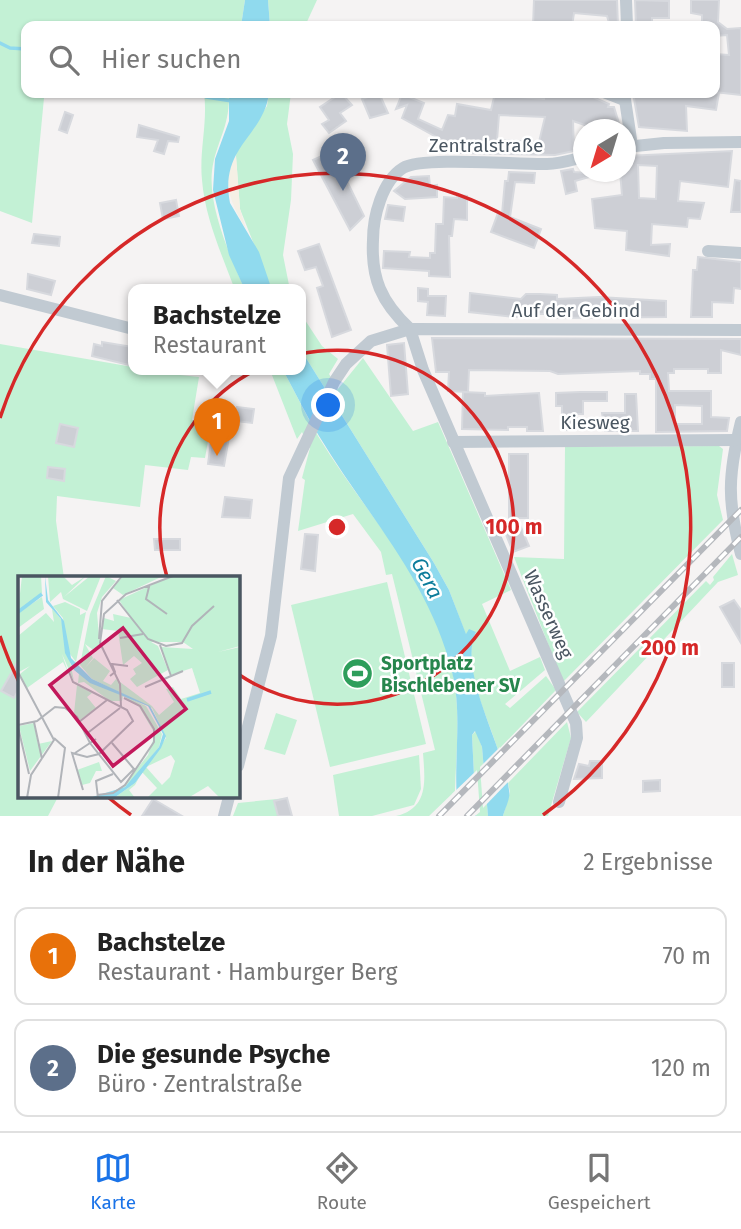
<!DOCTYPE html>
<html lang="de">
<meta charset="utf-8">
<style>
:root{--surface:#fff;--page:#f6f6f6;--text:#222;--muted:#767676;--line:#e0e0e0;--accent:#1a73e8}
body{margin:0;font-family:"Fira Sans",sans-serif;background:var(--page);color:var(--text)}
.compass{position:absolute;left:573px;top:119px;width:63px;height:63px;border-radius:50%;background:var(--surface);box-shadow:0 2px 5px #0004;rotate:218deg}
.you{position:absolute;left:329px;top:406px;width:24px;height:24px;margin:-18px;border:5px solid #fff;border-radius:50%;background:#1a73e8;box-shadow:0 0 0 10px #1a73e833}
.badge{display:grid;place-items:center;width:46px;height:46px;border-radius:50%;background:var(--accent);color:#fff;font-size:23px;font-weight:700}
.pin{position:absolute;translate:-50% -58px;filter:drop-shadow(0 2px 4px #0008)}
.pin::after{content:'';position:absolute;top:37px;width:24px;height:21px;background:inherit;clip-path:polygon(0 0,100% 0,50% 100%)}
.popup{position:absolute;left:128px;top:284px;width:178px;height:91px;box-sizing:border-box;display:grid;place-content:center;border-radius:14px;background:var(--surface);filter:drop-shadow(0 2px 5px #0005);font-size:23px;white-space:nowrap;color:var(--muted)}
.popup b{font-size:26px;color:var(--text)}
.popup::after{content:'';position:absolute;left:50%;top:100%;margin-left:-14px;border:14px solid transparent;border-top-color:var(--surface)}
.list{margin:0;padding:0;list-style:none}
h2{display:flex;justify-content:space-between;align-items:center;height:91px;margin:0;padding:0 28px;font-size:30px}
h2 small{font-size:23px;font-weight:400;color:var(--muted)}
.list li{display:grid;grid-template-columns:46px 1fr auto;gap:21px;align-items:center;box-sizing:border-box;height:98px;margin:0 14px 14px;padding:0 14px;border:2px solid var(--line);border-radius:14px}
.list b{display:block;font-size:26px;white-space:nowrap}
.list p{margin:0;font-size:23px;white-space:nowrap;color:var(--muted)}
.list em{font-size:23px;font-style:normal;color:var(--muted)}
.icon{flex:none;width:38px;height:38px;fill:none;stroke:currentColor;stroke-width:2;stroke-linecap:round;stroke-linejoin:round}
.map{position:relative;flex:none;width:741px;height:816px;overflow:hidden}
.search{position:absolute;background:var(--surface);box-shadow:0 2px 5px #0004;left:21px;right:21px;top:21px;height:77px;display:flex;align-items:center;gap:18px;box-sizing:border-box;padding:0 24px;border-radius:14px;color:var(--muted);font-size:26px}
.sheet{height:315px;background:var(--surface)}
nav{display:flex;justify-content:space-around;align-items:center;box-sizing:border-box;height:98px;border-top:2px solid var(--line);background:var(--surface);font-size:19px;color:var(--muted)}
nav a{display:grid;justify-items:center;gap:4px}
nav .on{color:var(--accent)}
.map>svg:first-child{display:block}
.green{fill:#c3f1d5}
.sand{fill:#f5f0e5}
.water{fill:#90daee}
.pier{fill:#f5f3f3}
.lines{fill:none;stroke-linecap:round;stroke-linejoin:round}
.stream{stroke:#90daee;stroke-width:3.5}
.building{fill:#cdcfd5;stroke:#d7d9de;stroke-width:2;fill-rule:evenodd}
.minor{stroke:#c1cad2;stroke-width:12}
.rail-casing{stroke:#b5b8bd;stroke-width:6}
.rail{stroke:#fff;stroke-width:3.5;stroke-dasharray:10;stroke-linecap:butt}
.ring{fill:none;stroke:#d62828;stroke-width:3.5}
.labels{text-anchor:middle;stroke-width:5;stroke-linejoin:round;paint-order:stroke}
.street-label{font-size:19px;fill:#4a5661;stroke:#fff}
.leisure-label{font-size:19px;font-weight:bold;fill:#27864d;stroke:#fff;text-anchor:start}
.water-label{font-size:21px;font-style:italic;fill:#0c7c9b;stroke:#fff}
.inset-river{fill:none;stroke:#90daee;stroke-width:3.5}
.inset-road{fill:none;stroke:#b1b4b9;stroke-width:2}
.view{fill:#c2185b;fill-opacity:0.15;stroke:#c2185b;stroke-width:3.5}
.inset-edge{fill:none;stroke:#4a5661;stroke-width:3.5}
.centre{fill:#d62828;stroke:#fff;stroke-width:3.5}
.ring-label{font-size:21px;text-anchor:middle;font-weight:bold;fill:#d62828;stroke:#fff;stroke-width:5;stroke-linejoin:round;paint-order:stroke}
</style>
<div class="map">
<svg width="741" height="816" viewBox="0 0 741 816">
<rect width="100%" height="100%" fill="#f5f3f3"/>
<!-- green -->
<g class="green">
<path d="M0 0H245L241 26H26V93H93L44 98 32 223 0 211Z"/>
<path d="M268 0H317L305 26H270Z"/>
<path d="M204 93H229C230 128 216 141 212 171 208 207 231 258 245 290H235C222 255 205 218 202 180 199 151 208 122 204 93Z"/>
<path d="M269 93H291L287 124 293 154 291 200 283 255 290 290H272L240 209 236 156 237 149 267 106Z"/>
<path d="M301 314 322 346 338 359 329 374 338 389 363 358 413 431 438 422 511 590 482 604 510 671 540 657 545 670 505 704 510 708 546 676 556 690 498 750C488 717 460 664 476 632L466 635 449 590 434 563 301 350Z"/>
<path d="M0 344 133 367V370L199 377 192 420 211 424 205 458 191 457 188 470 145 465 140 507 57 496 56 521 64 578H19V797H58L48 816H0Z"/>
<path d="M270 370H283C295 392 306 415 318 436 365 514 435 582 453 675 461 713 456 753 455 791L429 816H396C429 808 425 781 423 753L435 750 392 574 386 575 381 552 353 514 298 531 305 480 302 478 310 448 302 432 297 439Z"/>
<path d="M719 446 723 449 717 495 723 520 563 682 514 557 564 559 565 447Z"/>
<path d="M732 554 738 575 718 582 586 722 577 712 706 581 710 585 714 580 713 577Z"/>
<path d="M387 582 426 744 330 767 291 605Z"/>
<path d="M276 713 297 720 285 755 264 749Z"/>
<path d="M567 722 571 738 548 816H503L510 792 508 783Z"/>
<path d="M476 731 482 747 488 816H476L472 735Z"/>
<path d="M419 755 421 789 414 805 372 816H339L333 775Z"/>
<path d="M287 798 292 816H233L238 803Z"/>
</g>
<!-- sand -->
<path class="sand" d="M236 156 240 209 246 229C233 207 219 181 236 156Z"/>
<!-- water -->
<g class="water">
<path d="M245 0H268L270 26H241Z"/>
<path d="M229 93H269C264 136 219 147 230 203L259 252 272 290H245L229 255 213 190 215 159 229 121Z"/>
<path d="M301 350 434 563 449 590 466 634 469 629 476 632C457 670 504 747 509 790 511 798 505 808 503 816H488L482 747 475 731 472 735 476 816H459C451 769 464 719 452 672 430 581 366 514 319 436 306 415 295 392 283 370H301Z"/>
</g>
<!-- pier -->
<g class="pier">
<path d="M500 747 510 780 483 808 480 767Z"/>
<path d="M477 770 480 812 475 816H455L452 794Z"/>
</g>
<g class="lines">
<!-- stream -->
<g class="stream">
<path d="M0 43 10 48 26 49"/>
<path d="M206 97 232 101"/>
</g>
</g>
<!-- building -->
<g class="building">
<path d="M534 0H617L618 26H610L607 16 574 13 572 26H533Z"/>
<path d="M635 0 669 1V18H652V26H636Z"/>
<path d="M691 0H719L718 22 727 29 741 28V95L715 92V54L729 55 727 35 715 36V26H702V15L691 13Z"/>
<path d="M341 93 352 105 340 113 346 121 329 133 322 124 329 120 320 107Z"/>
<path d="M379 93 388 113 370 118 362 99Z"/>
<path d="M495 93H520L519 97 544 99V94L550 93H584L609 104 608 107H614L621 130H599L573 121 574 151 555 155 456 153V148L402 118 407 105 396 109 402 94 424 103 418 119 442 130 448 115 455 116 457 104 491 110ZM499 115 545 117 539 142 497 140Z"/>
<path d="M633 93H648L647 95 719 93 716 110 686 106 687 131 639 127Z"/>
<path d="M65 112 73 115 67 133 59 130Z"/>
<path d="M139 125 179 137 178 142 168 141 164 154 154 151 158 140 137 137Z"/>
<path d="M732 151 728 187 680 181 678 201 704 203 700 219 688 218 687 227 652 224 651 245 670 244 669 256 626 250 627 231 595 228 592 199 622 195 620 172H626V156ZM638 165 657 166 656 199 639 198Z"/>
<path d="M326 154 338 178 344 175 364 216 350 230 313 160Z"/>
<path d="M573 169 574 172 600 174 575 181 577 191 566 194 561 171Z"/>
<path d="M509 172 535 173 534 183 515 182 510 217 541 229 534 248 491 232 498 213 502 214 505 181H508Z"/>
<path d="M429 176 430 186 437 185V197L405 199 394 191 411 177Z"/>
<path d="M735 180 741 181V212H731Z"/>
<path d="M457 195 467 196V220L454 219 452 236H449L450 277 429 276V271L383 268 384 251 410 252 409 257 430 258V253H435L436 224H443L444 197 457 198Z"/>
<path d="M176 200 179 216 163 219 160 203Z"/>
<path d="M388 205 405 207 403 221 385 219Z"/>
<path d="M34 234 60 237 59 246 32 243Z"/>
<path d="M319 244 351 330 332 337 317 288 323 286 316 267 305 270 298 251Z"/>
<path d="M698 257 741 262V289L734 288 733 303 712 302V317H691L693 270H697Z"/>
<path d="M28 274 55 281 51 295 27 289Z"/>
<path d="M418 288 428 289V296H446L445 316 427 315 428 302 418 301Z"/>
<path d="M470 293 521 299 526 294H540L557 295V299L599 297 666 301V317L553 318V314H534L515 317 469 312Z"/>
<path d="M432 338 741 339V355L721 350V373H708V369H674V373H668L669 391H711V417L729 418 727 431 656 432V379H650V374H640V371L558 374 550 371 469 370 468 392 448 391 449 372H436ZM675 405 702 406V424H675Z"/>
<path d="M102 342 133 347V366L92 356 94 344 102 346Z"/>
<path d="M404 343 408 394 391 396 387 345Z"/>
<path d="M463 392 485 393V396L539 393 543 431H527V427H508V430L462 429Z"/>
<path d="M580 392H607V401H583V414H577L575 430H562V406H556V393Z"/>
<path d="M625 394H636L638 431H605L602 413H625Z"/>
<path d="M237 407 254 409 252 423 235 421Z"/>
<path d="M60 424 78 428 74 447 56 443Z"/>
<path d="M212 434 229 437 224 466 208 464Z"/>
<path d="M509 454H528V518H517L529 546 513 552 505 532 509 530Z"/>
<path d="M48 467 65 469 64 481 47 478Z"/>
<path d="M225 497 252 500 250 518 222 517Z"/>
<path d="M305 534 318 535 315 571 301 569Z"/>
<path d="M154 539H180V550H155Z"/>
<path d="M734 600 741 610V643L720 607Z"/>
<path d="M19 659V689L14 698 1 691Z"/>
<rect x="722" y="663" width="12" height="24"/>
<path d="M590 761H602V778L574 779 579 764 589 766Z"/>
<path d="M660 780V791L643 792V781Z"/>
<path d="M287 798 292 816H278L274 801Z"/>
<path d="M153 799 160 803 182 816H142Z"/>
</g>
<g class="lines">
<!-- minor -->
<g class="minor">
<path d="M626 0 627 26"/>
<path d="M606 93 624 100"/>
<path d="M624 93 632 146"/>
<path d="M626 147 664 143 741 142"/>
<path d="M708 251 741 253"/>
<path d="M0 295 133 329"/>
<path d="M410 329 423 370 576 723 577 738 559 802"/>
<path d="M410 329C381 302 371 278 373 240 373 217 382 181 403 168 423 156 519 165 547 164 559 164 572 160 584 157"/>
<path d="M741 422C728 475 727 501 741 554"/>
<path d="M453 442 736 440"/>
<path d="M238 766 271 636 289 478 334 382 346 364 371 341 410 329 741 330"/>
<path d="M224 816 229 797"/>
</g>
<defs>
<g id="rail">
<path d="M439 816 741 510"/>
<path d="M467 816 741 537"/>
</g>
</defs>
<!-- rail casing -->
<use href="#rail" class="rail-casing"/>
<!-- rail -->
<use href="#rail" class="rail"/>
</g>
<!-- distance rings -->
<g class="ring">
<path d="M167 577A177 177 0 1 1 238 674"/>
<path d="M131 815A354 354 0 0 1 109 798M19 682A354 354 0 0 1 0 636M0 418A354 354 0 1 1 543 815"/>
</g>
<!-- icons -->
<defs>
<symbol id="stadium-disc" viewBox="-11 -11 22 22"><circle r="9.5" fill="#2e9e5b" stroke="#fff"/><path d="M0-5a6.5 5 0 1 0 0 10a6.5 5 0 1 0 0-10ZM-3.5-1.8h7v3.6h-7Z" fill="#fff"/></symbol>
</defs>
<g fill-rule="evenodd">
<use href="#stadium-disc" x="340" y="656" width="35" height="35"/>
</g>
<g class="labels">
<!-- street labels -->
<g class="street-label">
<text x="486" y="152">Zentralstraße</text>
<text x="576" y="317">Auf der Gebind</text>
<text x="595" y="429">Kiesweg</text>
<text transform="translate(549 614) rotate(66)" y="7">Wasserweg</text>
</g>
<!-- leisure labels -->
<g class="leisure-label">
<text x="381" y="670">Sportplatz<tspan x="381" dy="22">Bischlebener SV</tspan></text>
</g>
<!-- water labels -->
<g class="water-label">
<text transform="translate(427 578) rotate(62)" y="7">Gera</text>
</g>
</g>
<!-- overview -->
<g transform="translate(18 576)">
<rect width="222" height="222" fill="#f5f3f3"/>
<path d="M4 0H23L24 17 0 35ZM30 0H45L54 9 68 0 46 21 72 0H83L69 35 45 23 43 16 32 26ZM88 0 98 5 84 21 79 37 82 71 78 76 67 68 75 82 67 92 76 82 92 95 85 105 93 109 98 103 134 130 141 139 156 126 148 113 155 111 163 123 182 117 174 92 153 99 143 71 175 73 165 66H133L140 70 150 94 119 111 112 103 118 98 115 93 124 87 116 80 105 89 100 55 84 53 86 42 96 45 95 38 113 42 101 24 151 1 222 0V70L200 76 222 71V222H202L190 210 170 222H129L139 212 124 196 117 209 111 214 117 222H96L117 207 148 162 134 132 74 103 62 89 72 38ZM153 179 157 185 152 201 144 209 128 191ZM105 0H145L105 19 95 12ZM24 21 26 33 0 52V37ZM47 26 62 33V39L68 36 58 86 49 74 45 42 35 30ZM34 33 43 43 56 105 44 78 50 96 45 86 9 112 2 98 12 90 1 96 0 60 28 37 36 46ZM61 97 128 130 144 158 141 171 116 202 107 211 93 217 105 210 130 179 137 158 120 129 105 120 104 125H92L66 106 60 107ZM59 109 74 117 69 121 78 132 62 144 56 137ZM16 147 20 168 34 165 12 195 1 150ZM81 186 84 195H78L72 207 64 209 59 194Z" fill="#c3f1d5" fill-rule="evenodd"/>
<path d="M27 0 30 24 46 45 53 82 74 103 132 130 148 160 143 172 117 207 96 222H71L107 211 141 171 145 158 130 130 72 107 56 94 47 77 43 43 28 26Z" fill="#90daee"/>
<path class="inset-river" d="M0 36 24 18M169 124 193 116"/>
<path class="inset-road" d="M126 11H131L128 23 149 38M99 24 130 63 148 70 164 67 174 50 196 30M102 62 125 58M81 63 84 25 104 0M142 69 153 100M0 96 36 164 13 199 9 222M51 96 55 106 109 134 115 145 81 178 69 181 54 177 65 214M92 100 97 96 94 88 110 90M127 111 165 95M103 131 102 108 82 67 86 38 108 18 155 0M16 146 24 183M61 146 89 124M0 149 19 145 37 131 47 132 59 141 72 167 103 206 116 193 94 167M0 151 11 198M67 159 102 132M36 162 47 172 40 222M57 177 78 163M79 219 95 217 107 209 136 166V153L122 130 106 122M80 222 78 205 95 198"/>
<path class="view" d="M105 52 168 133 95 190 32 109Z"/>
<rect width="222" height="222" class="inset-edge"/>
</g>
<circle cx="337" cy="527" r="10" class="centre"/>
<g class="ring-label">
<text x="514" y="534">100 m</text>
<text x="670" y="655">200 m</text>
</g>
</svg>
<svg class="compass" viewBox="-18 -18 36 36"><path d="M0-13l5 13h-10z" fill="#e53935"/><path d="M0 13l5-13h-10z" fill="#767676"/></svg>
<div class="you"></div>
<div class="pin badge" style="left:217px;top:456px;background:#e8710a">1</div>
<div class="popup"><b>Bachstelze</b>Restaurant</div>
<div class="pin badge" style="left:343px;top:191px;background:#5c6f8a">2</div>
<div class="search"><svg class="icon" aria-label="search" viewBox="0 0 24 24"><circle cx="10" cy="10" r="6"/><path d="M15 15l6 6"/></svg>Hier suchen</div>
</div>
<section class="sheet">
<h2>In der Nähe<small>2 Ergebnisse</small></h2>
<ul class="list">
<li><span class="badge" style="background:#e8710a">1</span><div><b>Bachstelze</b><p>Restaurant · Hamburger Berg</p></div><em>70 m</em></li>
<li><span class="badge" style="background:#5c6f8a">2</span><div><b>Die gesunde Psyche</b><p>Büro · Zentralstraße</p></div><em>120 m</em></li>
</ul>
</section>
<nav>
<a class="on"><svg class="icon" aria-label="map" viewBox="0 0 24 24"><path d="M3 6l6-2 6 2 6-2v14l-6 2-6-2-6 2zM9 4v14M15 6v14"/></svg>Karte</a>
<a><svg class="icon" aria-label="directions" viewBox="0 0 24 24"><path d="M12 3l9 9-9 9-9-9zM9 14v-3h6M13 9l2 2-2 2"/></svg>Route</a>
<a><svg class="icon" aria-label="saved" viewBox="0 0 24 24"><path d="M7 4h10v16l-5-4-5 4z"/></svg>Gespeichert</a>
</nav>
